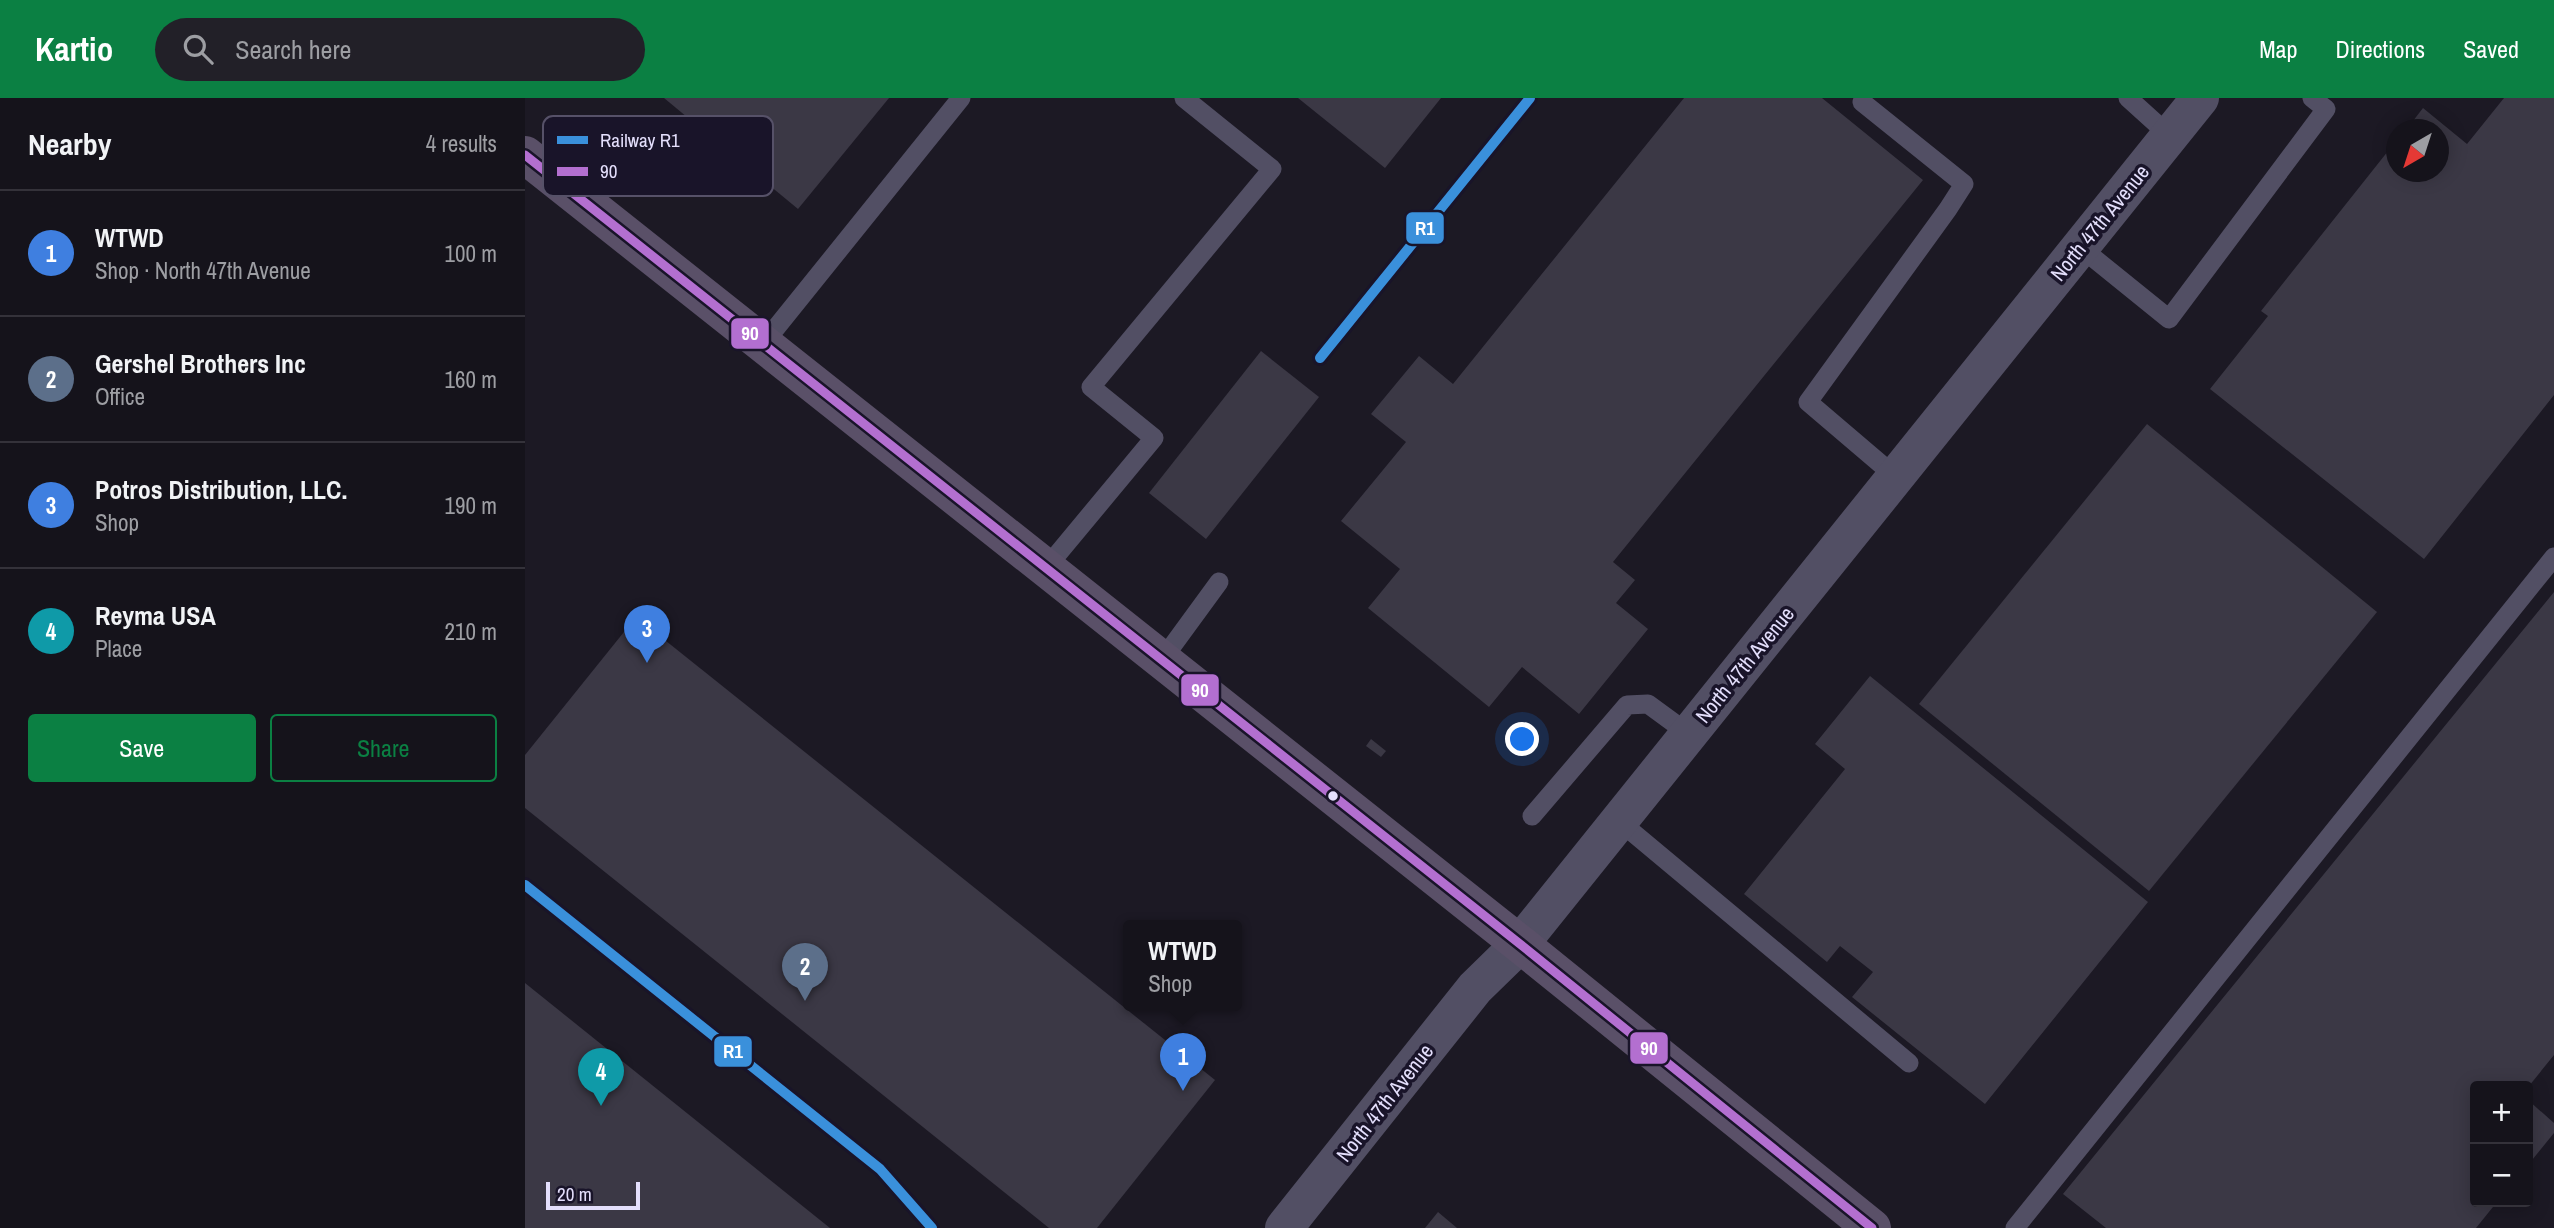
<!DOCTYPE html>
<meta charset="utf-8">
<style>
:root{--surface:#15131b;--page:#222028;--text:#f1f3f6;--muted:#9d9ea3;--line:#34323a;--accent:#0b8043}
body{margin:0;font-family:"Archivo Narrow",sans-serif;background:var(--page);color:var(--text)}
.controls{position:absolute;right:21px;bottom:21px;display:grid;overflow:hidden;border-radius:7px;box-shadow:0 4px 18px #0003}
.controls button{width:63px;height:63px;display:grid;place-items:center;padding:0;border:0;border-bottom:2px solid var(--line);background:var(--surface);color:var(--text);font:35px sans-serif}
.compass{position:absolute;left:1861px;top:21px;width:63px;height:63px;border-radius:50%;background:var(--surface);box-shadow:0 4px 18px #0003;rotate:219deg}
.scale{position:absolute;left:21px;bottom:18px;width:94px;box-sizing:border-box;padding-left:7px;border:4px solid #e4dffc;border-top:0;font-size:19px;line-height:24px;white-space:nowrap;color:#e4dffc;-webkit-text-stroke:5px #191429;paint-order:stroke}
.you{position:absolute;left:998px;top:642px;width:24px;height:24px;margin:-18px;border:5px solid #fff;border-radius:50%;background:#1a73e8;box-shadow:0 0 0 10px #1a73e833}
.badge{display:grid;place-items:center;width:46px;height:46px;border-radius:50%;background:var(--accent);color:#fff;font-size:23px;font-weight:700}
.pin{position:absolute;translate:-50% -58px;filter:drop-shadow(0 2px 4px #0008)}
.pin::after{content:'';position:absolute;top:37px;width:24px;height:21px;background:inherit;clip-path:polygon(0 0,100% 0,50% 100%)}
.popup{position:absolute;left:598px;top:822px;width:119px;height:91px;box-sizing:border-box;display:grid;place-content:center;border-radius:7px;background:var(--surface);filter:drop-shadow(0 2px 5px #0005);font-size:23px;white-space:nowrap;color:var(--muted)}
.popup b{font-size:26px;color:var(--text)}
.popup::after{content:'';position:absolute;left:50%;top:100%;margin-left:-14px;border:14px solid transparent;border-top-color:var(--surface)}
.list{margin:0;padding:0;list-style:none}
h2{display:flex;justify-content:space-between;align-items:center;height:91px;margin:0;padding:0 28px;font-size:30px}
h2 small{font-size:23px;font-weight:400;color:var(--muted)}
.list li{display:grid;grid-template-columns:46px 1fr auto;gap:21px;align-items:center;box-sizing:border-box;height:126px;padding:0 28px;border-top:2px solid var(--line)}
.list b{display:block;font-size:26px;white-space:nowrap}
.list p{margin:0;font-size:23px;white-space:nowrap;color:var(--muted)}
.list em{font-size:23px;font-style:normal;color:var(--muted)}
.actions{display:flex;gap:14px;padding:21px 28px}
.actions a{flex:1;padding:16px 0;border:2px solid var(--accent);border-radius:7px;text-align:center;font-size:24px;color:var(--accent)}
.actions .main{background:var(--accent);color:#fff}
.icon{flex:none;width:38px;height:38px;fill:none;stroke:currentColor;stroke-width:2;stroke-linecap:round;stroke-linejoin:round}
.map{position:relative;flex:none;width:2029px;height:1130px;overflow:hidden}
header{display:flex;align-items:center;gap:42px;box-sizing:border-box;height:98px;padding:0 35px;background:var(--accent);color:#fff}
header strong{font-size:33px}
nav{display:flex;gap:38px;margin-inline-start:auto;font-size:24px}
.search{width:490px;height:63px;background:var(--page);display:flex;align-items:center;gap:18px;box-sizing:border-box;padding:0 24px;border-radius:38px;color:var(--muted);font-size:26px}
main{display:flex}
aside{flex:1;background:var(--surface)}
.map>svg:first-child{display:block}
.building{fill:#3b3845}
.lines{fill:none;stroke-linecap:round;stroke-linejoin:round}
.service{stroke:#524f64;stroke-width:19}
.minor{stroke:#524f64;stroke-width:38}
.primary{stroke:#5a5068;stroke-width:38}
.bus-1-casing{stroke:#191429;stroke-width:14}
.bus-1{stroke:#b36fd0;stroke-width:9}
.rail-1-casing{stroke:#191429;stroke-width:16}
.rail-1{stroke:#3a90db;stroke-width:10}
.bus-dot{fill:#e4dffc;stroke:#191429;stroke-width:2.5}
.labels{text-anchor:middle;stroke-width:7;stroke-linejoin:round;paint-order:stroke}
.street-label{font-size:21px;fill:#e4dffc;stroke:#191429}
.key{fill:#191429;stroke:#565168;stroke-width:2}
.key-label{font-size:19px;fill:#e4dffc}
.line-badge{stroke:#191429;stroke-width:2.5}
.badge-label{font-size:19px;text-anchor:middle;font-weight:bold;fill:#fff}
</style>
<header>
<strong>Kartio</strong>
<div class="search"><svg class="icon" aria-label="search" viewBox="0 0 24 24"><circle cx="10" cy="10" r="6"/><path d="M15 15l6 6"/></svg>Search here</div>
<nav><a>Map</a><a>Directions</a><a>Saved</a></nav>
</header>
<main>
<aside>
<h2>Nearby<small>4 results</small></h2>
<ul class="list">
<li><span class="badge" style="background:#3f7fe0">1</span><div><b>WTWD</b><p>Shop · North 47th Avenue</p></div><em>100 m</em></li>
<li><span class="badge" style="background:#5c6f8a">2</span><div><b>Gershel Brothers Inc</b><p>Office</p></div><em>160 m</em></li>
<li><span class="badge" style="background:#3f7fe0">3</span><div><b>Potros Distribution, LLC.</b><p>Shop</p></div><em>190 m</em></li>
<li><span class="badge" style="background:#0f9aa8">4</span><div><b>Reyma USA</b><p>Place</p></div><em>210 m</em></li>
</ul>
<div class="actions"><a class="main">Save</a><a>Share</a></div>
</aside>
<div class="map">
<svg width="2029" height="1130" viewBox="0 0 2029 1130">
<rect width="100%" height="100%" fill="#1c1924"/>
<!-- building -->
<g class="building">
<path d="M139 0H364L273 111Z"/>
<path d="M773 0H916L860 70Z"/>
<path d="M1159 0H1297L1398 82 1088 464 1110 482 1091 505 1123 531 1054 616 997 569 964 609 843 510 875 471 816 423 881 344 846 316 894 258 928 286Z"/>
<path d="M1979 0H2029V297L1899 461 1685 291 1743 218 1736 213 1871 43V74H1913V32H1881L1898 10 1942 46Z"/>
<path d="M736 253 794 299 681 441 624 395Z"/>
<path d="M1622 326 1852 514 1624 793 1394 606Z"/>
<path d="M2029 494V957L2004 988H1950V1104H1972L1951 1130H1581L1538 1096Z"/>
<path d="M111 519 690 982 572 1130H524L0 710V657Z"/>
<path d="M1345 578 1623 804 1460 1006 1327 899 1348 874 1315 848 1302 864 1219 796 1320 671 1290 646Z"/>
<path d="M846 641 861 653 856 659 841 648Z"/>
<path d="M0 885 305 1130H0Z"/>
<path d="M2003 1002 2029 1025V1035L2003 1067Z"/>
<path d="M913 1114 932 1130H900Z"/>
</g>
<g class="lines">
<!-- service -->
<g class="service">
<path d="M1603 0 1645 38"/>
<path d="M1337 4 1439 86 1423 111 1283 304 1371 379"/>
<path d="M1555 149 1644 221 1801 11 1787 0"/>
<path d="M238 246 436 0"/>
<path d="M521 470 629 340 566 289 747 71 659 0"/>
<path d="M637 562 694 484"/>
<path d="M1007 718 1102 607 1123 606 1164 636"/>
<path d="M1094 723 1384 965"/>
<path d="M1490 1130 2029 459"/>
</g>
<!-- minor -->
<path class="minor" d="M759 1130 950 890 995 846 1675 0"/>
<!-- primary -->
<path class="primary" d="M0 57 995 846 1347 1130"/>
<defs>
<path id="bus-1" d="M0 57 995 846 1347 1130"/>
</defs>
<!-- bus-1 casing -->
<use href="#bus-1" class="bus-1-casing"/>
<!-- bus-1 -->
<use href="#bus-1" class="bus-1"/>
<defs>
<g id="rail-1">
<path d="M795 260 1005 0"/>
<path d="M0 787 355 1071 407 1130"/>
</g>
</defs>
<!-- rail-1 casing -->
<use href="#rail-1" class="rail-1-casing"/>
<!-- rail-1 -->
<use href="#rail-1" class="rail-1"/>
</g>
<!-- markers -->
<circle class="bus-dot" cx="808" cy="698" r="6"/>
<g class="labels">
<!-- street labels -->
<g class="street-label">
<text transform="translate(1575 125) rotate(-51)" y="7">North 47th Avenue</text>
<text transform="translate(1220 567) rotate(-51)" y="7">North 47th Avenue</text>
<text transform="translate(860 1005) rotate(-52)" y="7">North 47th Avenue</text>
</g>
</g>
<!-- legend -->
<rect x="18" y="18" width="230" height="80" rx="10" class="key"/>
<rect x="32" y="38" width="31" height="8" fill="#3a90db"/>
<rect x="32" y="69" width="31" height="9" fill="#b36fd0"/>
<g class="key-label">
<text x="75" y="49">Railway R1</text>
<text x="75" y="80">90</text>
</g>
<g class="line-badge">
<rect x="880" y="113" width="40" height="34" rx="7" fill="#3a90db"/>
<rect x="205" y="219" width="40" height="33" rx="7" fill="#b36fd0"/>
<rect x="655" y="575" width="40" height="34" rx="7" fill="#b36fd0"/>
<rect x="1104" y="933" width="40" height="34" rx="7" fill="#b36fd0"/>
<rect x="188" y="937" width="40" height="33" rx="7" fill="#3a90db"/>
</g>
<g class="badge-label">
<text x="900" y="137">R1</text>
<text x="225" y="242">90</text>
<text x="675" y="599">90</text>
<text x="1124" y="957">90</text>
<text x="208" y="960">R1</text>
</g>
</svg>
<div class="controls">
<button>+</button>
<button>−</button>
</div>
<svg class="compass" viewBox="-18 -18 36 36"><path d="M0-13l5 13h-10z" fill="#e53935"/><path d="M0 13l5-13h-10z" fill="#9d9ea3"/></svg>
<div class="scale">20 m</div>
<div class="you"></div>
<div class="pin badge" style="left:658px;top:993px;background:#3f7fe0">1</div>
<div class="popup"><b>WTWD</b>Shop</div>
<div class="pin badge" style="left:280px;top:903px;background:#5c6f8a">2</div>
<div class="pin badge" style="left:122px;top:565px;background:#3f7fe0">3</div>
<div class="pin badge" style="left:76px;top:1008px;background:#0f9aa8">4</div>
</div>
</main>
